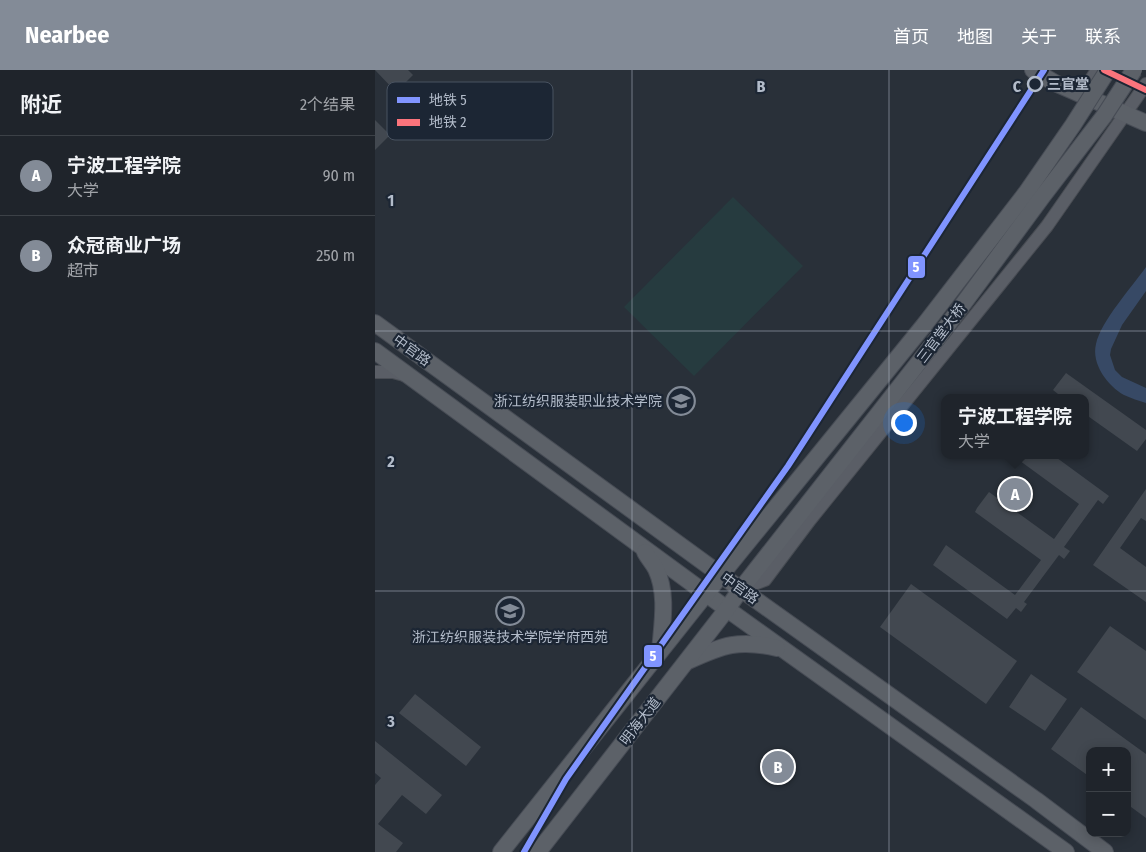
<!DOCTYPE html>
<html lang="zh">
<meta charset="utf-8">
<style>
:root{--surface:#1f242b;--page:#2c3037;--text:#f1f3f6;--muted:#a1a4a9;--line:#3c4147;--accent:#838b97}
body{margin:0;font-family:"Fira Sans Condensed","Noto Sans SC",sans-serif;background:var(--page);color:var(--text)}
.controls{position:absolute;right:15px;bottom:15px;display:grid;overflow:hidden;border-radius:10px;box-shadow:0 2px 12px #0003}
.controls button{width:45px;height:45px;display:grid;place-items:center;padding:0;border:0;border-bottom:1px solid var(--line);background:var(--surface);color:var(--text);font:25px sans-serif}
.you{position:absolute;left:528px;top:352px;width:18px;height:18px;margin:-12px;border:4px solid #fff;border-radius:50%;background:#1a73e8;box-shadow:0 0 0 8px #1a73e833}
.badge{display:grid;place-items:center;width:32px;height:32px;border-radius:50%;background:var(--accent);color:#fff;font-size:16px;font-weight:700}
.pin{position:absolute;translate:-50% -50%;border:2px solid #fff;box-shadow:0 1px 5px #0006}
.popup{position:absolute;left:566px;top:324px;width:148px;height:65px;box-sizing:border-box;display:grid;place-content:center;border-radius:10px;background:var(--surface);filter:drop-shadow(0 1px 4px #0005);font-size:16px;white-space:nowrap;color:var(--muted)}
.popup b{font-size:19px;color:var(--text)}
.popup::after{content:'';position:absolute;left:50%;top:100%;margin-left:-10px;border:10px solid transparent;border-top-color:var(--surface)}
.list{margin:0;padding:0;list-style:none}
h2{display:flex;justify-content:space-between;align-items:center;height:65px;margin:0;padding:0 20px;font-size:21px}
h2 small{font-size:16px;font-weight:400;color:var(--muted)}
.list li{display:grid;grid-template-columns:32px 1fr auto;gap:15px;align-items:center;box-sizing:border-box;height:80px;padding:0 20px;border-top:1px solid var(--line)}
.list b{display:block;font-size:19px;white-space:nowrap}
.list p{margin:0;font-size:16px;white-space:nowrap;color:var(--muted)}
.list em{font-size:16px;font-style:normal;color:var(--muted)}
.map{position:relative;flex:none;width:771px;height:782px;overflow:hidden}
header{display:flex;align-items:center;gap:30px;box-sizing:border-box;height:70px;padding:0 25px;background:var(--accent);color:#fff}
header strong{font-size:24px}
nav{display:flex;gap:28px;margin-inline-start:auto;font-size:18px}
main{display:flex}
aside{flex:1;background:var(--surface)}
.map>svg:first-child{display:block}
.green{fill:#263b3f}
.water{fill:#374965}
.building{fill:#424850}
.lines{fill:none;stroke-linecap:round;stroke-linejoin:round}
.minor-casing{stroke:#484c53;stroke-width:14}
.major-casing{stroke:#474c55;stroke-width:18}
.minor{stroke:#5a5e66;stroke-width:12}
.major{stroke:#5c6168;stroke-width:16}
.major-bridge-casing{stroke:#474c55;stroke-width:18;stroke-linecap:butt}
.major-bridge{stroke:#5c6168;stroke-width:16}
.metro-1-casing{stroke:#1c2634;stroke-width:10}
.metro-2-casing{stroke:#1c2634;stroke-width:10}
.metro-1{stroke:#8094ff;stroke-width:6}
.metro-2{stroke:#fb747c;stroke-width:6}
.grid{fill:none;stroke:#b3bcca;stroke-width:1;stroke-opacity:0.55}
.stop-dot{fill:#1c2634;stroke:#b3bcca;stroke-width:2.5}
.labels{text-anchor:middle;stroke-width:4.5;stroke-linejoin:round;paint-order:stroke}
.stop-label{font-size:14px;font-weight:bold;fill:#b3bcca;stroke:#1c2634;text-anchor:start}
.street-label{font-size:14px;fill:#b3bcca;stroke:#1c2634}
.poi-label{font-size:14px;fill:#b3bcca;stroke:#1c2634;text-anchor:end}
.key{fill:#1c2634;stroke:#495361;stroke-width:1}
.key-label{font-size:14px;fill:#b3bcca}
.grid-label{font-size:16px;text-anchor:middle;font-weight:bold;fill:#b3bcca;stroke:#1c2634;stroke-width:4.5;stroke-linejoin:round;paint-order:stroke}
.line-badge{stroke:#1c2634;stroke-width:2}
.badge-label{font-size:14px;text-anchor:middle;font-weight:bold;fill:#fff}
</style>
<header>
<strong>Nearbee</strong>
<nav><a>首页</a><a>地图</a><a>关于</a><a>联系</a></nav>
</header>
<main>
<aside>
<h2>附近<small>2个结果</small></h2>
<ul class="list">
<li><span class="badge">A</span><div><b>宁波工程学院</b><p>大学</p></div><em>90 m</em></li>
<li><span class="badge">B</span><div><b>众冠商业广场</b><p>超市</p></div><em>250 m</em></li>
</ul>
</aside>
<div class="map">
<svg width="771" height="782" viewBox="0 0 771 782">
<rect width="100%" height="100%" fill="#293039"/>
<!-- green -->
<path class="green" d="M358 127 428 196 319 306 249 237Z"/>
<!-- water -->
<path class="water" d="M771 197V221L747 255 736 279 735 285 740 300 747 307 771 318V333C764 331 756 328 749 325 733 316 716 294 721 274 726 251 757 217 771 197Z"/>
<!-- building -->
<g class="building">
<path d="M0 0H33L38 5 21 22Z"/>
<path d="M0 50 15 65 0 80Z"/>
<path d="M691 303 771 360V369L762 381 710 344V328H688L678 320Z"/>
<path d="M637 385H678L734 426 728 434 723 430 689 477 695 481 689 489 684 485 649 532 652 534 646 542 641 538 632 549 558 495 571 475 640 525 666 490 600 442 602 438 614 422 679 469 704 434Z"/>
<path d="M771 419V451L766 448 745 478 771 497V532L718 495Z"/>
<path d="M536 514 642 591 611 634 505 557Z"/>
<path d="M735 556 771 581V650L702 602Z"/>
<path d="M656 604 692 629 670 661 634 637Z"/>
<path d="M40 624 106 677 91 696 24 643Z"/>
<path d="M706 637 771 684V748L752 734V681H715V707L676 679Z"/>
<path d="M0 671 67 725 51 744 27 725 3 754 28 773 21 782H0V715L6 708 0 703Z"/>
</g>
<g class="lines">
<defs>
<g id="minor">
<path d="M706 25 722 0"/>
<path d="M0 302H18L29 305"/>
<path d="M366 519 390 510 435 450 672 156 771 14"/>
</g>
<g id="major">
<path d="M658 0 680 13 771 53"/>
<path d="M0 253 346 505 661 730 730 782"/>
<path d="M0 281 352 539 691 782"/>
<path d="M270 482C273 488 278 493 281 499 293 524 287 555 285 581"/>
<path d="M313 591C348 575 364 569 402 578"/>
<path d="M126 782 346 505 550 254"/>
<path d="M163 782 352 539 366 519 566 264"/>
</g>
</defs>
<!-- minor casing -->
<use href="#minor" class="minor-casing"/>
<!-- major casing -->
<use href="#major" class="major-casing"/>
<!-- minor -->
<use href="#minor" class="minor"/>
<!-- major -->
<use href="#major" class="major"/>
<defs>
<g id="major-bridge">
<path d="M550 254 651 123 698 55 733 0"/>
<path d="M566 264 667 127 729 46 759 0"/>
</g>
</defs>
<!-- major-bridge casing -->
<use href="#major-bridge" class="major-bridge-casing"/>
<!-- major-bridge -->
<use href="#major-bridge" class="major-bridge"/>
<defs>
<path id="metro-1" d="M149 782 191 709 413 396 669 0"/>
<path id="metro-2" d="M729 0 771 20"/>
</defs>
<!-- metro-1 casing -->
<use href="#metro-1" class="metro-1-casing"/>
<!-- metro-2 casing -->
<use href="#metro-2" class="metro-2-casing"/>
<!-- metro-1 -->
<use href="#metro-1" class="metro-1"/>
<!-- metro-2 -->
<use href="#metro-2" class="metro-2"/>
</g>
<!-- grid -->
<path class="grid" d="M257 0V782M514 0V782M0 261H771M0 521H771"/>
<!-- icons -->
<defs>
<symbol id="university-ring" viewBox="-11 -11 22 22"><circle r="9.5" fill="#1c2634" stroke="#838b97" stroke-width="1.5"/><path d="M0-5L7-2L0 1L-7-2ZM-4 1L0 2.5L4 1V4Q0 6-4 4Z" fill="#838b97"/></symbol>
</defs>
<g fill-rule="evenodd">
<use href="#university-ring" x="290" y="315" width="32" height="32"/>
<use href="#university-ring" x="119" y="525" width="32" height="32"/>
</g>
<!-- markers -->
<circle class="stop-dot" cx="660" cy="14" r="7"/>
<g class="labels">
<!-- stop labels -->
<g class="stop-label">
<text x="672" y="19">三官堂</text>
</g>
<!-- street labels -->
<g class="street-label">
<text transform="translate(566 263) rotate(-53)" y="5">三官堂大桥</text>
<text transform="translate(37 280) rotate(36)" y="5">中官路</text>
<text transform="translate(365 518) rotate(36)" y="5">中官路</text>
<text transform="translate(265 651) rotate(-52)" y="5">明海大道</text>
</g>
<!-- poi labels -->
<g class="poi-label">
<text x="287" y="336">浙江纺织服装职业技术学院</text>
<text x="135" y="572" text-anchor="middle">浙江纺织服装技术学院学府西苑</text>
</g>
</g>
<!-- legend -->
<rect x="12" y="12" width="166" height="58" rx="8" class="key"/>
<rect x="22" y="27" width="23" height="6" fill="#8094ff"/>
<rect x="22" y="49" width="23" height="7" fill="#fb747c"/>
<g class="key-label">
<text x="54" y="35">地铁 5</text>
<text x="54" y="57">地铁 2</text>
</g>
<g class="grid-label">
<text x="386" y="22">B</text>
<text x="642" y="22">C</text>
<text x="16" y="136">1</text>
<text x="16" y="397">2</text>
<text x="16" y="657">3</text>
</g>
<g class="line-badge">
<rect x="532" y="185" width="19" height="24" rx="5" fill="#8094ff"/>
<rect x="268" y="574" width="20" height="24" rx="5" fill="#8094ff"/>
</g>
<g class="badge-label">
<text x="541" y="202">5</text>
<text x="278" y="591">5</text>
</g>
</svg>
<div class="controls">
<button>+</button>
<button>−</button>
</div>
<div class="you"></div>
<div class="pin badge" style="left:640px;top:424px">A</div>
<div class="popup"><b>宁波工程学院</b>大学</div>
<div class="pin badge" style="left:403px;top:697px">B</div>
</div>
</main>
